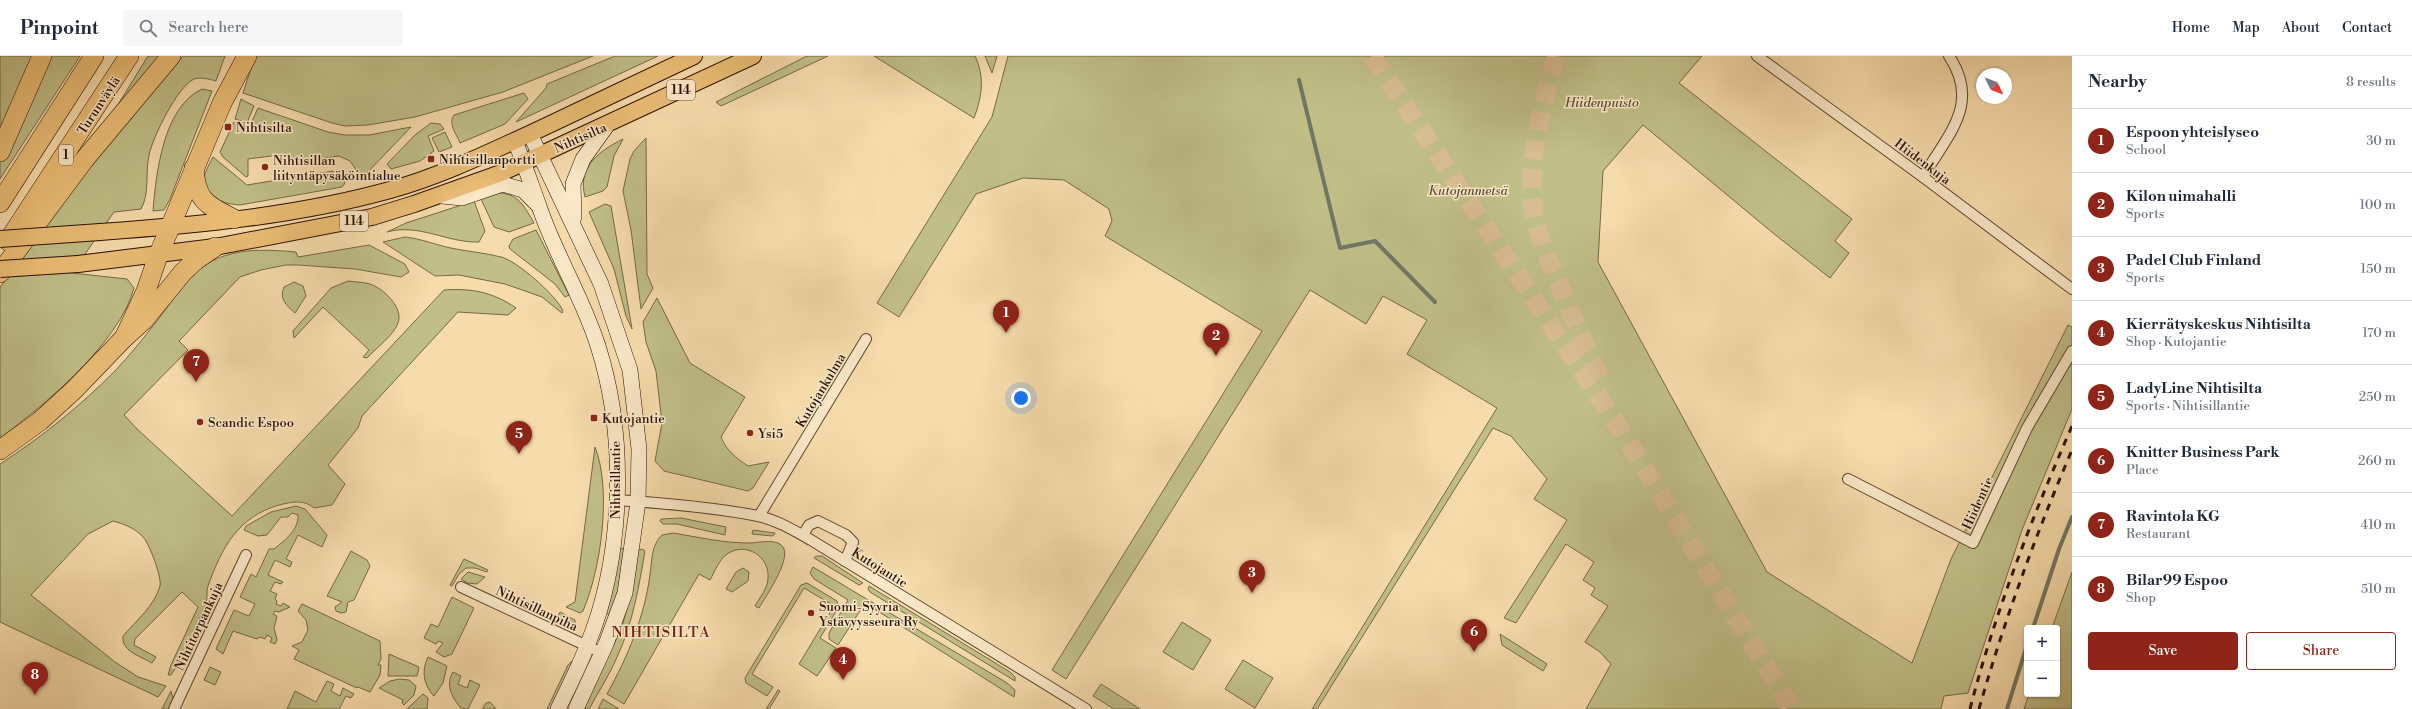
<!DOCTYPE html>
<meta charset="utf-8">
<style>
:root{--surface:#fff;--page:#f6f6f7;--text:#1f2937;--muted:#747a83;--line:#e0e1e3;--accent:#8f2418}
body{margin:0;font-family:"Libre Bodoni",serif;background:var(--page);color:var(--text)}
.controls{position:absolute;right:12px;bottom:12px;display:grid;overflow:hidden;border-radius:4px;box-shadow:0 1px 3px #0004}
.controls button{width:36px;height:36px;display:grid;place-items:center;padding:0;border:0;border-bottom:1px solid var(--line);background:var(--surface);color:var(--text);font:20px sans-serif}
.compass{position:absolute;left:1976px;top:12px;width:36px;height:36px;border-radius:50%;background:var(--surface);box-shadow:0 1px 3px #0004;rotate:133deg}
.you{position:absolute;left:1021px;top:342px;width:14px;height:14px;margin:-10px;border:3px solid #fff;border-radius:50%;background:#1a73e8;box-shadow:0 0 0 6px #1a73e833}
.badge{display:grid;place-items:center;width:26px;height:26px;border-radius:50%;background:var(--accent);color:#fff;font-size:13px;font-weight:700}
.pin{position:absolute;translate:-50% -33px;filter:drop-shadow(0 1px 2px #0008)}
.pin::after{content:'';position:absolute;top:21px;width:14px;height:12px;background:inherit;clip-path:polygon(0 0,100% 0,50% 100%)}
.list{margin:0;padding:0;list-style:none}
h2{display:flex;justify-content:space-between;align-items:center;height:52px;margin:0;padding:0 16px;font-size:17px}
h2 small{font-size:13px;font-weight:400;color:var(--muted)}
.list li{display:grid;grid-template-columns:26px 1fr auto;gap:12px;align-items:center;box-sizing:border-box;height:64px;padding:0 16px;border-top:1px solid var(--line)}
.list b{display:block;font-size:15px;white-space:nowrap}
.list p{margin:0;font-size:13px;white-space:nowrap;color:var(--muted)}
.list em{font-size:13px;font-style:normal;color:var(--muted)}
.actions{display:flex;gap:8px;padding:12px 16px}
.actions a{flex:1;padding:9px 0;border:1px solid var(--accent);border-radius:4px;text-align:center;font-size:14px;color:var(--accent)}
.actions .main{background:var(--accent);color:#fff}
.icon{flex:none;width:22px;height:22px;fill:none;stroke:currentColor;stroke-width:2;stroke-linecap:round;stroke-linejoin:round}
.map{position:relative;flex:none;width:2072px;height:653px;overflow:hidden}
header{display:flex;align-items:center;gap:24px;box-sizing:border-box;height:56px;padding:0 20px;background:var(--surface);border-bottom:1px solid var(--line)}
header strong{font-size:19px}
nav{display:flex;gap:22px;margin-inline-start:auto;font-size:14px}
.search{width:280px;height:36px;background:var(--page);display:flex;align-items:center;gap:10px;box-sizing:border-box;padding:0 14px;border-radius:4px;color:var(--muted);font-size:15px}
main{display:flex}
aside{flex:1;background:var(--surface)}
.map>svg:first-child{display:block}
.green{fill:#c0bf87;stroke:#766846}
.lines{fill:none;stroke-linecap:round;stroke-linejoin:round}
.stream{stroke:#707765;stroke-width:4}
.highway-tunnel{stroke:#d8bd92;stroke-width:19;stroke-dasharray:19 10;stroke-linecap:butt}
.street-casing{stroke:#5e432e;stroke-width:12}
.secondary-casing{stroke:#2b1004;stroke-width:16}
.primary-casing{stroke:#2b1004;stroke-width:18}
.highway-casing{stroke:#2b1004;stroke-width:20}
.street{stroke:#fae8c8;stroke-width:10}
.secondary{stroke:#fae8c8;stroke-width:15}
.primary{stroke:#ecbe76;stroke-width:16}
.highway{stroke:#ecbe76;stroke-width:19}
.rail{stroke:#2b1004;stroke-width:3;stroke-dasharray:7 7;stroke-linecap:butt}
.primary-bridge-casing{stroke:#2b1004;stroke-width:18;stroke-linecap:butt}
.primary-bridge{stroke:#ecbe76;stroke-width:16}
.poi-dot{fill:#8f2418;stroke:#fae8c8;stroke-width:1.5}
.labels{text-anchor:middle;stroke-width:3;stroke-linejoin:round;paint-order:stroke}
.shield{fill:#fae8c8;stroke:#69513f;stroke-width:1}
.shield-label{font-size:12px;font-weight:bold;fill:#2b1004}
.park-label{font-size:13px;font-style:italic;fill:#5f4d32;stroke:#fae8c8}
.street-label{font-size:13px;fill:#2b1004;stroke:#fae8c8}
.poi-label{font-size:13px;fill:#2b1004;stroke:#fae8c8;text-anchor:start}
.quarter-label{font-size:15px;letter-spacing:1px;fill:#7a1f14;stroke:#fae8c8}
</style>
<header>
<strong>Pinpoint</strong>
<div class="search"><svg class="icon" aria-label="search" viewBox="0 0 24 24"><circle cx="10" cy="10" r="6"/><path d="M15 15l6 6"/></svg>Search here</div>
<nav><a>Home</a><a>Map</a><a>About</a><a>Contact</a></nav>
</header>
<main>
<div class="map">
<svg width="2072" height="653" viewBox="0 0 2072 653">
<rect width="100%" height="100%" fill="#f7dcab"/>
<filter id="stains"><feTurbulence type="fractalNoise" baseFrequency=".005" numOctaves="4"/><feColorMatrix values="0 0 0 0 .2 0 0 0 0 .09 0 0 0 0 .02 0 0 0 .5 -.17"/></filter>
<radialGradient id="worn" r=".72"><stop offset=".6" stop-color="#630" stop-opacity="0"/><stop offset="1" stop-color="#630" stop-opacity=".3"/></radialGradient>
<!-- green -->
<g class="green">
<path d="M0 0H33L0 75Z"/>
<path d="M49 0H80L0 123V106L20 67Z"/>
<path d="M148 0H166L106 68Z"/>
<path d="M183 0H225L216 25C209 23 201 21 194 23 177 31 153 81 149 99 145 117 150 137 141 153L114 156 72 217 127 223 134 232C119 287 45 349 0 382V231L110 83Z"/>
<path d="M255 0H593L503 36 415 61 368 69 345 70 332 67 243 37Z"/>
<path d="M615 0H658L516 66 546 32 547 28Z"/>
<path d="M807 0H828L721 50 716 46Z"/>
<path d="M874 0H975C985 21 982 41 974 62Z"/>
<path d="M985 0H997L992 17Z"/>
<path d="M1008 0H1702L1679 27 1852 163 1835 185 1849 197 1830 222 1773 177 1643 69 1603 115 1598 206 1767 516 1912 607 1951 503 2068 269 2072 271V353L2022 474 1968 637 1944 640 1941 653H1586L1611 608 1600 596 1585 586 1608 550 1591 539 1595 532 1583 524 1594 506 1566 488 1516 567 1504 562 1567 464 1534 443 1547 423 1511 380 1493 372 1317 653H1312L1497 352 1407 298 1427 264 1383 240 1366 268 1310 234 1066 623 1052 614 1262 275 1105 180 1112 165 1109 153 1064 124 1023 122 976 138 899 261 877 247 992 61Z"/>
<path d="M202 33 212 35 170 143 164 154 153 155C156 118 163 51 202 33Z"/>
<path d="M524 37 528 43 505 68 460 87C456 77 448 68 454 59Z"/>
<path d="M241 43 254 50 247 67 235 63Z"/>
<path d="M258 52 328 76 345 79H369L411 71 366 118H359L350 105 339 100 286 108 284 101 279 99 248 103V120L246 121 223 101 220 96 234 66 249 72Z"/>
<path d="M431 67 440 68 444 73 428 80 434 95 420 105 391 113 387 108 415 79Z"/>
<path d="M445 76 452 91 439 96 432 82Z"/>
<path d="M646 82 647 218 653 232 641 253 631 174 623 135 630 103 634 95Z"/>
<path d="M623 83 614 100 607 131 603 135 585 141C577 111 599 95 623 83Z"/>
<path d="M213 101 247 129 333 115 335 124 344 123 345 127 342 131 240 149C225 148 202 143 204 122 205 115 210 107 213 101Z"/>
<path d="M500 137C519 138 525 152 534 167L509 176 494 171 481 143Z"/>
<path d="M474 145 485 175 479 186C447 187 419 167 387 176L406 167Z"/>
<path d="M605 148 611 150 632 273 626 260 614 213 589 156Z"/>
<path d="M536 174 569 239 565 241 555 228 510 193 509 190 513 183Z"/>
<path d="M405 181C423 183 438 190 456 193 471 196 486 197 501 201 516 204 557 240 563 255L562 257 542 241 505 228 459 219 435 220 383 186Z"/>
<path d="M369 189 405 208 409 216 401 221 355 213 298 209H286L261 214 240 221 179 285 188 294 124 359 137 373 232 460 444 234C471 232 493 236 516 252L508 259 458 256 362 360 358 372 328 409 345 428 332 449 314 452C303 443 292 446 279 449 238 461 222 491 208 530 206 535 208 542 206 548 198 568 183 602 171 619H168L171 609 198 551 182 536 135 583 134 589 156 601 152 607C140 600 121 595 123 580 136 565 155 549 160 530 162 521 149 487 143 481 135 472 124 468 113 465L88 478 31 539 115 606 138 621 166 630 158 641 0 566V408C42 381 80 350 115 315 129 300 143 283 156 266 175 242 192 210 224 200 247 192 273 194 296 196L298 201Z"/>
<path d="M348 225C355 226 363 226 370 228 383 232 404 252 398 267 393 280 376 292 367 302L363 301 369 294 323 251 294 282 293 275 331 232Z"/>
<path d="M294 226 303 230 306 240 295 257C286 249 279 243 284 231Z"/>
<path d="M657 242 690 307 745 341 721 381C726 394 736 402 748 410L769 406 753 432 748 435 664 415 655 405 662 367 656 315 646 286 643 266Z"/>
<path d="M595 391C612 434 601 513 583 555L580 557 566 551 575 546Z"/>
<path d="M296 450 305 453 327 479 322 491 298 479 286 503 292 506 290 511 275 504 268 519 283 526 281 528 275 526 270 535 277 538 275 543 277 545 276 548 281 550 283 547 290 551 279 556 275 555 273 558 277 560 274 572 277 584 275 588 270 586 272 582 267 579 265 583 260 581 257 583 233 575 223 598 216 593 234 554 249 560 255 548 240 541 251 518 256 521 269 493H274C284 485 299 474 298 459L292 457 288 461H281L267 479 258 480 244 474 246 470 271 456Z"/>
<path d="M681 462 726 471 725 479 677 468H663L660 465 661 463Z"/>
<path d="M753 474 775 477V478L772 480 752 478Z"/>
<path d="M673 477C698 481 723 487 749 487 759 487 779 481 784 493 789 507 766 540 759 552L755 550C760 541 768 532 768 522 770 501 746 485 727 498 719 504 715 515 710 524L699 518 624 648 607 638C628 600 644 562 650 519 652 505 651 489 662 479Z"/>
<path d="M617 491 624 493 618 534 611 559 605 557Z"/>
<path d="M642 493 645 495C639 530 633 566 618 599 610 618 599 635 589 653H583L622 571 633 530 638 494Z"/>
<path d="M351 495 367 504 370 510 354 544 348 546 346 556 341 557 336 555 335 551 342 546 327 540Z"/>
<path d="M816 500H822L863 527 859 529 814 502Z"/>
<path d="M464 503 488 514 487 516 475 512H466L459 518 452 530 450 529Z"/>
<path d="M813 511 1007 627 1015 634 1014 641 865 547 838 589 829 583V577L848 544 814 523 810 517Z"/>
<path d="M743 512 749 516 748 525 732 536 726 533 736 516Z"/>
<path d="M468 516 485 521 477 528 467 527 461 523Z"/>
<path d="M2072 516V653H2024L2029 638H2057V572H2052Z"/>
<path d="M807 527 837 545 838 552 820 582 836 592 817 620 799 608 834 550 804 532 752 618 773 631 767 640 746 627 745 622 801 529Z"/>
<path d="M869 530 1010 616 1015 621V625L870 536 868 533Z"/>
<path d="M452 541 474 552 452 598 444 601 436 596 443 587 438 585 436 588 424 582 431 568 438 571Z"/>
<path d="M302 548 380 585 381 603 378 609H381L380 619 370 636 358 631 357 632 294 603 299 594 292 590 302 586 308 574 306 564 298 555Z"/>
<path d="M560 556 575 564V570L566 571 555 567Z"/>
<path d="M1182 566 1211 584 1193 614 1163 596Z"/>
<path d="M1500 578 1547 608 1543 615 1502 589Z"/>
<path d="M389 598 419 611 417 620H388Z"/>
<path d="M428 601 447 610 443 627 434 640C424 630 421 615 428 601Z"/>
<path d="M1243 604 1273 622 1255 652 1225 633Z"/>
<path d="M572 605 555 653H547L568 609Z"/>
<path d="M210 611 221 616 215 629 204 624Z"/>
<path d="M453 616 461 620 458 628 467 632 470 624 480 629 468 653 461 652C452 642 445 629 453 616Z"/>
<path d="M400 623 409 624 416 630 414 639 404 649 402 647 403 644 379 632 390 625Z"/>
<path d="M327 625 334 628 331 635 340 640 343 632 354 638 351 642 346 640 339 653H287L295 635 316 646Z"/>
<path d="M1101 628 1140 653H1114L1093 640Z"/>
<path d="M778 634 780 635 769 653H766Z"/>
<path d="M171 635 173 643 169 653H162Z"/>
<path d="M423 638 428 642 427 653H407Z"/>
<path d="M603 643 619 653H598Z"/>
<path d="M490 646 496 653H482L486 647Z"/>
</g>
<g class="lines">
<!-- stream -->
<g class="stream">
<path d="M1299 24 1340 192 1375 185 1435 246"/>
<path d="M2033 572 2059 493 2072 461"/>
<path d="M2007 653 2027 589"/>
</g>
<!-- highway-tunnel -->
<g class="highway-tunnel">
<path d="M1372 0 1622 376 1792 653"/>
<path d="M1557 0C1542 48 1526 108 1534 158 1539 186 1552 212 1563 238 1576 269 1590 301 1604 332"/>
</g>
<defs>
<g id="street">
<path d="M1757 0 1923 121 2072 233"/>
<path d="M1923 121C1948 78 1981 48 1949 0"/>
<path d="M1848 423 1973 487 2027 372 2072 295"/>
<path d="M617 444C663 447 712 451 758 460 777 464 795 475 811 484L1086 653"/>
<path d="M759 460 866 283"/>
<path d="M803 479 809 469 818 465 846 479 853 486 845 505"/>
<path d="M461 531 602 597"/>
<path d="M174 653 246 499"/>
</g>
<g id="secondary">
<path d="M530 78 601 228 630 314 639 393 638 446 625 537 606 588 576 653"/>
<path d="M515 85C524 107 531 128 539 150 555 198 583 242 598 290 627 381 624 501 587 590 579 611 568 632 558 653"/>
<path d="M442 140 462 142 503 128 523 134 537 148"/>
<path d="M574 161 573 128 583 103 608 68"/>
</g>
<g id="primary">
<path d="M100 176C197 169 296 160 390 134 441 120 490 96 538 74 590 49 642 25 694 0"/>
<path d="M78 208 215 191 372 161 414 148 501 117 753 0"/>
</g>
<g id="highway">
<path d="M0 96 42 0"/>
<path d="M194 112C196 145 207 149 234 163"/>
<path d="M0 147 94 0"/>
<path d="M8 185 129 0"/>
<path d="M0 217 84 104 171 0"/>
<path d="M124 282 146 235 158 200 222 47 247 0"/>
<path d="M0 394 40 365 74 334 124 282 144 264 183 216 196 204 215 191"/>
</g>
</defs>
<!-- street casing -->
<use href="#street" class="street-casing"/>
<!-- secondary casing -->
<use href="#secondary" class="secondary-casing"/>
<!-- primary casing -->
<use href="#primary" class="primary-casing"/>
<!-- highway casing -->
<use href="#highway" class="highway-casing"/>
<!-- street -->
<use href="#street" class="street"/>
<!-- secondary -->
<use href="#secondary" class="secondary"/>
<!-- primary -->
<use href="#primary" class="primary"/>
<!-- highway -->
<use href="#highway" class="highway"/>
<!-- rail -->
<g class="rail">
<path d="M1970 653C1995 556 2032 462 2072 370"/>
<path d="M1979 653C2004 565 2036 478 2072 394"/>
</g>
<defs>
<g id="primary-bridge">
<path d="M0 183 100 176"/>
<path d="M0 213 78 208"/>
</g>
</defs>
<!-- primary-bridge casing -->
<use href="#primary-bridge" class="primary-bridge-casing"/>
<!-- primary-bridge -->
<use href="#primary-bridge" class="primary-bridge"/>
</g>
<!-- markers -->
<g class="poi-dot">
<rect x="224" y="67" width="8" height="8" rx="2"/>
<rect x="427" y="99" width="8" height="8" rx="2"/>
<circle cx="265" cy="111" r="4"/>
<rect x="590" y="358" width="8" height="8" rx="2"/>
<circle cx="200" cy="366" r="4"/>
<circle cx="750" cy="377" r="4"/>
<circle cx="811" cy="557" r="4"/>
</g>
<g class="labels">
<!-- shield labels -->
<g class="shield">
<rect x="667" y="24" width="28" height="20" rx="3"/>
<rect x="59" y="89" width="14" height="20" rx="3"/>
<rect x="340" y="155" width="28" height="20" rx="3"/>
</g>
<g class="shield-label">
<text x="681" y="38">114</text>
<text x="66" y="103">1</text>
<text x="354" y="169">114</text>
</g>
<!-- park labels -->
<g class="park-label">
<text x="1602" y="51">Hiidenpuisto</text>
<text x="1468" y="139">Kutojanmetsä</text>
</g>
<!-- street labels -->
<g class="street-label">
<text transform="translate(98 49) rotate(-57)" y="5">Turunväylä</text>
<text transform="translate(580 81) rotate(-24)" y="5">Nihtisilta</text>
<text transform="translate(1923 105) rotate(37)" y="5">Hiidenkuja</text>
<text transform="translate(820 334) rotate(-59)" y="5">Kutojankulma</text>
<text transform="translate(615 424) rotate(-90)" y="5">Nihtisillantie</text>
<text transform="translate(1977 447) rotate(-65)" y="5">Hiidentie</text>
<text transform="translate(880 511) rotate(32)" y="5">Kutojantie</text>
<text transform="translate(537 552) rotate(25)" y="5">Nihtisillanpiha</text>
<text transform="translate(198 570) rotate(-65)" y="5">Nihtitorpankuja</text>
</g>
<!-- poi labels -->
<g class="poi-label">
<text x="236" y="76">Nihtisilta</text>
<text x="439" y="108">Nihtisillanportti</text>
<text x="273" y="109">Nihtisillan<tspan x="273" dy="15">liityntäpysäköintialue</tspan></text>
<text x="602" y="367">Kutojantie</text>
<text x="208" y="371">Scandic Espoo</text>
<text x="758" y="382">Ysi5</text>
<text x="819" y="555">Suomi-Syyria<tspan x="819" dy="15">Ystävyysseura Ry</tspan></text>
</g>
<!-- quarter labels -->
<g class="quarter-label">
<text x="661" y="581">NIHTISILTA</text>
</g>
</g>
<rect width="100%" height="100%" filter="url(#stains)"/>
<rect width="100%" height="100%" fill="url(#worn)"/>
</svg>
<div class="controls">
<button>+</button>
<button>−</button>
</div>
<svg class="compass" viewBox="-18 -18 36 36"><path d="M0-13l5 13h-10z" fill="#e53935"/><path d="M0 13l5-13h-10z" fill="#747a83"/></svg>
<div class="you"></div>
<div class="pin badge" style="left:1006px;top:277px">1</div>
<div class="pin badge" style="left:1216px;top:300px">2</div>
<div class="pin badge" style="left:1252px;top:537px">3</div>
<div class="pin badge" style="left:843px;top:624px">4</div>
<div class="pin badge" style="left:519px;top:398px">5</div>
<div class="pin badge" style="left:1474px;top:596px">6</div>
<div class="pin badge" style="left:196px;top:326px">7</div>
<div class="pin badge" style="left:35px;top:639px">8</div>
</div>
<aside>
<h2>Nearby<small>8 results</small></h2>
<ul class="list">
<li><span class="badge">1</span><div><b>Espoon yhteislyseo</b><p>School</p></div><em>30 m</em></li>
<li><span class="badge">2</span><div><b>Kilon uimahalli</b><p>Sports</p></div><em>100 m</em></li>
<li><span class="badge">3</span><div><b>Padel Club Finland</b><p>Sports</p></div><em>150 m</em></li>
<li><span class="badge">4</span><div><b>Kierrätyskeskus Nihtisilta</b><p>Shop · Kutojantie</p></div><em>170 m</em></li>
<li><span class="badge">5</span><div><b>LadyLine Nihtisilta</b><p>Sports · Nihtisillantie</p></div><em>250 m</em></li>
<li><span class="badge">6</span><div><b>Knitter Business Park</b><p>Place</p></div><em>260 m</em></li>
<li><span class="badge">7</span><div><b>Ravintola KG</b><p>Restaurant</p></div><em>410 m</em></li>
<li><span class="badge">8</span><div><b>Bilar99 Espoo</b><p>Shop</p></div><em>510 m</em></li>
</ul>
<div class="actions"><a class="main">Save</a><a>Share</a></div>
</aside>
</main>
